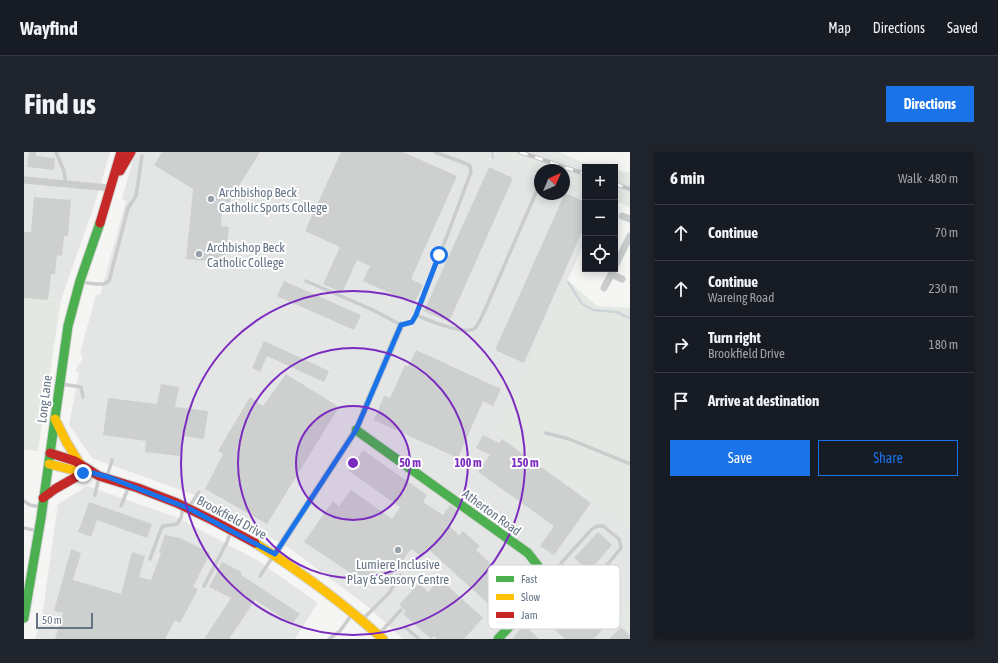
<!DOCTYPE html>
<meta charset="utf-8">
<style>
:root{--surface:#171b24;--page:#20242c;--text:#f1f3f6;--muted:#9ea1a6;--line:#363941;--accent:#1a73e8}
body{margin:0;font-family:"Asap Condensed",sans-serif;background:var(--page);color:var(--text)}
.controls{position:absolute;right:12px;top:12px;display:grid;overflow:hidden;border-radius:0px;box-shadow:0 2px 10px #0003}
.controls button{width:36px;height:36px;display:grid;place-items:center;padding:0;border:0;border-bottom:1px solid var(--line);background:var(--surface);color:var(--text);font:20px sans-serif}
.compass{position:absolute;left:510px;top:12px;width:36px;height:36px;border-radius:50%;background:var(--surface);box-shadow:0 2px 10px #0003;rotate:44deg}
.scale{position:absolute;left:12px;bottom:10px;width:57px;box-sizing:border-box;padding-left:4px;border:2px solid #657484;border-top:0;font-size:11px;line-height:14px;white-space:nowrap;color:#657484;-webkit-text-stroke:3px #fff;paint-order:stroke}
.stop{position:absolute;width:12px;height:12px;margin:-9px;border:3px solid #1a73e8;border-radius:50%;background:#fff}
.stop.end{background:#1a73e8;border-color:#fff;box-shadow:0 1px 4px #0008}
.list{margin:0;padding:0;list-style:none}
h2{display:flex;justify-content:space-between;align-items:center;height:52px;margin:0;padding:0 16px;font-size:17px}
h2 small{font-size:13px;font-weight:400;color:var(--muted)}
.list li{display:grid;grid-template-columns:26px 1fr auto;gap:12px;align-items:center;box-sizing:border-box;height:56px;padding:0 16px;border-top:1px solid var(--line)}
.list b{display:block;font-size:15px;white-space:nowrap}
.list p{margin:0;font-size:13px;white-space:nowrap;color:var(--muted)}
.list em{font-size:13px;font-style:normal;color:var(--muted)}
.actions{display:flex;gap:8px;padding:12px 16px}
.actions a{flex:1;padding:9px 0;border:1px solid var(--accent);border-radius:0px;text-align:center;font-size:14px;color:var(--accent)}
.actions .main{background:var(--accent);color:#fff}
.icon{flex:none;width:22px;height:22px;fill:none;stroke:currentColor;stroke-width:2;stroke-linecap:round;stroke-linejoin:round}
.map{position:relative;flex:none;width:606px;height:487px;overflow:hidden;border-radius:0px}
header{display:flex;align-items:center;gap:24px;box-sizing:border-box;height:56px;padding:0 20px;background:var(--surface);border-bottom:1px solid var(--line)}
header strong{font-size:19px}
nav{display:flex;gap:22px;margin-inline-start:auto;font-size:14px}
.intro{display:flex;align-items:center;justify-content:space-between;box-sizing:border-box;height:96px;padding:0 24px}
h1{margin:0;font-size:28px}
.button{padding:10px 18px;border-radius:0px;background:var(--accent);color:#fff;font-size:14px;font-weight:700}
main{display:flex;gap:24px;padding:0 24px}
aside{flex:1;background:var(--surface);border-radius:0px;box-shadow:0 2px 10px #0003}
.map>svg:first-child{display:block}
.built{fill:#e4e5e5}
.green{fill:#e4e8e2}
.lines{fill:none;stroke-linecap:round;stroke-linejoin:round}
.stream{stroke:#ced5d9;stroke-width:2.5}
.building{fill:#ced0d0}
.fast-casing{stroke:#d2d3d3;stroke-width:11}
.slow-casing{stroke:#d2d3d3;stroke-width:11}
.jam-casing{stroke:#d2d3d3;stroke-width:11}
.lane{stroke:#cacccd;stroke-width:3.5}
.street{stroke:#cacccd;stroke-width:7}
.fast{stroke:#4caf50;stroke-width:9}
.slow{stroke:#ffc107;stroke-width:9}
.jam{stroke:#c62828;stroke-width:9}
.rail-casing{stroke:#c1c3c4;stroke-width:4}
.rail{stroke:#fff;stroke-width:2.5;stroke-dasharray:8;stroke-linecap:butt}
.route{stroke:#1a73e8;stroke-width:5}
.ring{fill:none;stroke:#7b2cbf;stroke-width:2}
.poi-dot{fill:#97a1ab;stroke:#fff;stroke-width:1.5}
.labels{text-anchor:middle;stroke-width:4;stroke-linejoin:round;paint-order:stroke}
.poi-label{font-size:13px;fill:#657484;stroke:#fff;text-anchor:start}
.street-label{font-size:13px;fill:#657484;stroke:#fff}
.key{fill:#fff;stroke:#d1d5da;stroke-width:1}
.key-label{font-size:11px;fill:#657484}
.centre{fill:#7b2cbf;stroke:#fff;stroke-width:2}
.ring-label{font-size:12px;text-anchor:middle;font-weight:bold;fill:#7b2cbf;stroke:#fff;stroke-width:4;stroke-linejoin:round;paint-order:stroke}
</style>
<header>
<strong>Wayfind</strong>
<nav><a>Map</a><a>Directions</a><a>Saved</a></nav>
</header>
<div class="intro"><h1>Find us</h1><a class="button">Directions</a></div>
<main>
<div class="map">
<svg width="606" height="487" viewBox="0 0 606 487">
<rect width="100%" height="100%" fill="#f5f5f4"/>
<!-- built -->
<g class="built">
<path d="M0 0H86L74 42 37 148 0 146Z"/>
<path d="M111 0H448L466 8 475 1 516 18V42H540V28L561 37V90L473 280 606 376V450L592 466 606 480V487H379L342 453 265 396 176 345 68 306 45 273 55 220 51 219 59 206 56 201 72 143H76L102 49 98 47Z"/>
<path d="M483 0H519L563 15H561V26L540 19V18H536Z"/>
<path d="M591 24 606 30V41L591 36Z"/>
<path d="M63 334 152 365 233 408 294 451 271 487H11L18 465 34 352Z"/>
</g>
<!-- green -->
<g class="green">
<path d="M448 0H483L536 18H516L475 1 466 8Z"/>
<path d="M519 0H535L558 10 578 15H563Z"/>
<path d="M591 18 606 21V30L591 24Z"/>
<path d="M540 19 561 26V37L540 28Z"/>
<path d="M591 36 606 41V55L591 49Z"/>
<path d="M543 128 573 154 606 156V376L473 280Z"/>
<path d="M0 146 37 148 14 299 0 298Z"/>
<path d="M606 450V480L592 466Z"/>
</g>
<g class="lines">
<!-- stream -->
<g class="stream">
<path d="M468 0 469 6"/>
<path d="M544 130 558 152 569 158 592 160 606 166"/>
</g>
</g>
<!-- building -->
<g class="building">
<path d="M5 0H12V4L31 6 30 18 3 15Z"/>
<path d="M138 0H236L201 57 198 58 197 74 205 75 201 111 162 107 169 37 130 13Z"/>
<path d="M317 0H379L433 24 387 127 399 133 390 152 339 129 346 114 333 108 318 141 299 132 316 95 281 79Z"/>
<path d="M465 15 489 26 425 170 400 159Z"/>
<path d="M541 41 561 50V73L500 211 471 198Z"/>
<path d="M10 45 47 48 44 84H40L38 104 33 103 31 122H27L24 148 0 146V80H7Z"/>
<path d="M260 129 337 163 330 178 253 144Z"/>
<path d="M240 189 305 219 300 230 243 204 236 220 228 216Z"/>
<path d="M392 198 477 237 469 254 459 249 434 306 350 268 360 244 366 246 381 213 384 215Z"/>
<path d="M262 222 315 255 243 372 181 337 199 302 194 299 226 245 239 254Z"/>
<path d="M137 232 155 235 151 255 184 259 180 287 159 284 156 304 121 300 122 289 79 283 84 246 133 252Z"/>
<path d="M459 283 475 291 478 287 567 351 530 403 516 394 530 374 454 320 466 303 452 296Z"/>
<path d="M339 298 403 343 399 350 419 363 426 353 435 360 425 374 435 383 439 379 456 394 452 398 475 419 478 415 494 429 469 456 403 396 397 404 387 397 366 426 353 417 343 432 280 390 309 349 315 354 327 338 368 367 376 355 325 319Z"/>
<path d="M65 350 128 372 123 386 73 368 67 385 54 380Z"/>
<path d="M574 380 588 393 565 419 550 406Z"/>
<path d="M141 383 156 386 186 401 169 435 174 437 156 471 151 468 141 487H31L39 461 30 459 47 397 57 401 49 428 97 442 108 400 121 404 115 425 127 428 137 401 135 400Z"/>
<path d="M198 410 218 420 217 423 276 462 268 472 231 448 205 487H180L207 446 185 435Z"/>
<path d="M416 427 459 466 440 487H413L410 484 407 487 379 462 382 459 375 453 395 431 404 440Z"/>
<path d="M536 437 556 455 562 449 585 470 570 487H541L513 462Z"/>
<path d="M500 473 515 487H488Z"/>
<path d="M597 475 606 484V487H585Z"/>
</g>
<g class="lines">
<defs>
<g id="fast">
<path d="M332 278 504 401 514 414 517 427 515 440 508 450 474 487"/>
<path d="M0 466 17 366 44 174 56 129 76 71"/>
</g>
<g id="slow">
<path d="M31 267 43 291 56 312"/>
<path d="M25 312 61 321"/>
<path d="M231 391C277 420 319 451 359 487"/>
</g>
<g id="jam">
<path d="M96 19 107 0"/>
<path d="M76 71 97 0"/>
<path d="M26 301 51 309 75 324 114 336 153 351 190 369 231 391"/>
<path d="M19 346 31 337 59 321"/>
</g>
</defs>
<!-- fast casing -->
<use href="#fast" class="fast-casing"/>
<!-- slow casing -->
<use href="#slow" class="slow-casing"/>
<!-- jam casing -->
<use href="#jam" class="jam-casing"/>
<!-- lane -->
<g class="lane">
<path d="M32 0 40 19 42 32"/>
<path d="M282 129 349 158 377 173 388 170 397 153 447 20 446 14 443 12 411 0"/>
<path d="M57 130 71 132H80L85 129 104 56 112 44 118 4"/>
<path d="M392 163C404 168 439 183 450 177 455 173 458 163 461 158L514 36"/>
<path d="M37 232 57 235 59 245"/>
<path d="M522 281 545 287 606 312"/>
<path d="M83 325 88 308"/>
<path d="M71 343 75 325"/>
<path d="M0 349 6 353 17 355"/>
<path d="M97 354 105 334"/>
<path d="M165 355 175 340"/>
<path d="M0 376 14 379"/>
<path d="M126 407 137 377 139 374 153 372 157 366 159 355"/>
<path d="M517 422 537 417V411L568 377 573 374H579L595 387 597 396 574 424 569 427 537 417"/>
<path d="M236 424 250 403"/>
<path d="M180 434 203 390 207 379"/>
<path d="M339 467 365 441 376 423"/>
<path d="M381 475 395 487"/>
<path d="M355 482 377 458"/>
<path d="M305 487 316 479 329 461"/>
</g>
<!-- street -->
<g class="street">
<path d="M0 28 86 36"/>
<path d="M598 64 606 67"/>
<path d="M591 114 606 84"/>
<path d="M587 122 598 127"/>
<path d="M580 136 590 117"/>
<path d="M251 402 332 278 377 173"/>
</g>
<!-- fast -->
<use href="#fast" class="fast"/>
<!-- slow -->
<use href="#slow" class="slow"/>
<!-- jam -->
<use href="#jam" class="jam"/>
<defs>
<g id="rail">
<path d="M496 0 561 22"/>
<path d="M591 32 606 37"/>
</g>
</defs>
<!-- rail casing -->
<use href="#rail" class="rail-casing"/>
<!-- rail -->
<use href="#rail" class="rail"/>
</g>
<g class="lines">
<!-- route -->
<path class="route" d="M59 321H69L84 325 164 356 251 402 332 278 377 173 388 170 392 163 415 103"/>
</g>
<!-- distance rings -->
<circle cx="329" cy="311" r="57" fill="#7b2cbf" fill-opacity=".12"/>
<g class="ring">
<circle cx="329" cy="311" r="57"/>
<circle cx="329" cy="311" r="115"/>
<circle cx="329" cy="311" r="172"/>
</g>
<!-- markers -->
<g class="poi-dot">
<circle cx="187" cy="47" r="4"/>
<circle cx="175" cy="102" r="4"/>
<circle cx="374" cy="398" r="4"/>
</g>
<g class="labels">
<!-- poi labels -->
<g class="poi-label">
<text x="195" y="45">Archbishop Beck<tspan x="195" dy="15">Catholic Sports College</tspan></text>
<text x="183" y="100">Archbishop Beck<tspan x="183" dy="15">Catholic College</tspan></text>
<text x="374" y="417" text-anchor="middle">Lumiere Inclusive<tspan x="374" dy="15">Play &amp; Sensory Centre</tspan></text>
</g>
<!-- street labels -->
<g class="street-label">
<text transform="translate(20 247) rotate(-83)" y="5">Long Lane</text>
<text transform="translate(468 360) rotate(36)" y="5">Atherton Road</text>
<text transform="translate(208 365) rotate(28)" y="5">Brookfield Drive</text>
</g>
</g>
<!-- legend -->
<rect x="464" y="413" width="132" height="64" rx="6" class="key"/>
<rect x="472" y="424" width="18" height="6" fill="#4caf50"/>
<rect x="472" y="442" width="18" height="6" fill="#ffc107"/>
<rect x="472" y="460" width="18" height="6" fill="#c62828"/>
<g class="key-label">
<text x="497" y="431">Fast</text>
<text x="497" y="449">Slow</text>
<text x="497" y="467">Jam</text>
</g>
<circle cx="329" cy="311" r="6" class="centre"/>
<g class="ring-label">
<text x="386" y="315">50 m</text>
<text x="444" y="315">100 m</text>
<text x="501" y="315">150 m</text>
</g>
</svg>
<div class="controls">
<button>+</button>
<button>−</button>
<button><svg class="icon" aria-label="locate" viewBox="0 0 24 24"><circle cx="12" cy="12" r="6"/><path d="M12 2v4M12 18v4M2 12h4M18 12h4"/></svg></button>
</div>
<svg class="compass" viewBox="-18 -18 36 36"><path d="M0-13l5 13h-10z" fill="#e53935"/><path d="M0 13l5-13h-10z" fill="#9ea1a6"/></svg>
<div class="scale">50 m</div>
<div class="stop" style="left:415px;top:103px"></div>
<div class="stop end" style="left:59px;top:321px"></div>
</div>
<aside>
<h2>6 min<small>Walk · 480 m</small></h2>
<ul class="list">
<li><svg class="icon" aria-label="ahead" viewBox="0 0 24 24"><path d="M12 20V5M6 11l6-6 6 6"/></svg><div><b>Continue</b></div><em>70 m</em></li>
<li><svg class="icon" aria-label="ahead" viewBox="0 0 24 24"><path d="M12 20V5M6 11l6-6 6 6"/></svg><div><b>Continue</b><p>Wareing Road</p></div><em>230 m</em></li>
<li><svg class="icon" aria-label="right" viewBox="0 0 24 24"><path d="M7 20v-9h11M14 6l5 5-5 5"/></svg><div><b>Turn right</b><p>Brookfield Drive</p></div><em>180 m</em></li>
<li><svg class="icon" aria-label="arrive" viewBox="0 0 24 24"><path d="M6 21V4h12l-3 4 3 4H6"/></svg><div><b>Arrive at destination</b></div></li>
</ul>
<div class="actions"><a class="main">Save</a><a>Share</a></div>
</aside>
</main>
